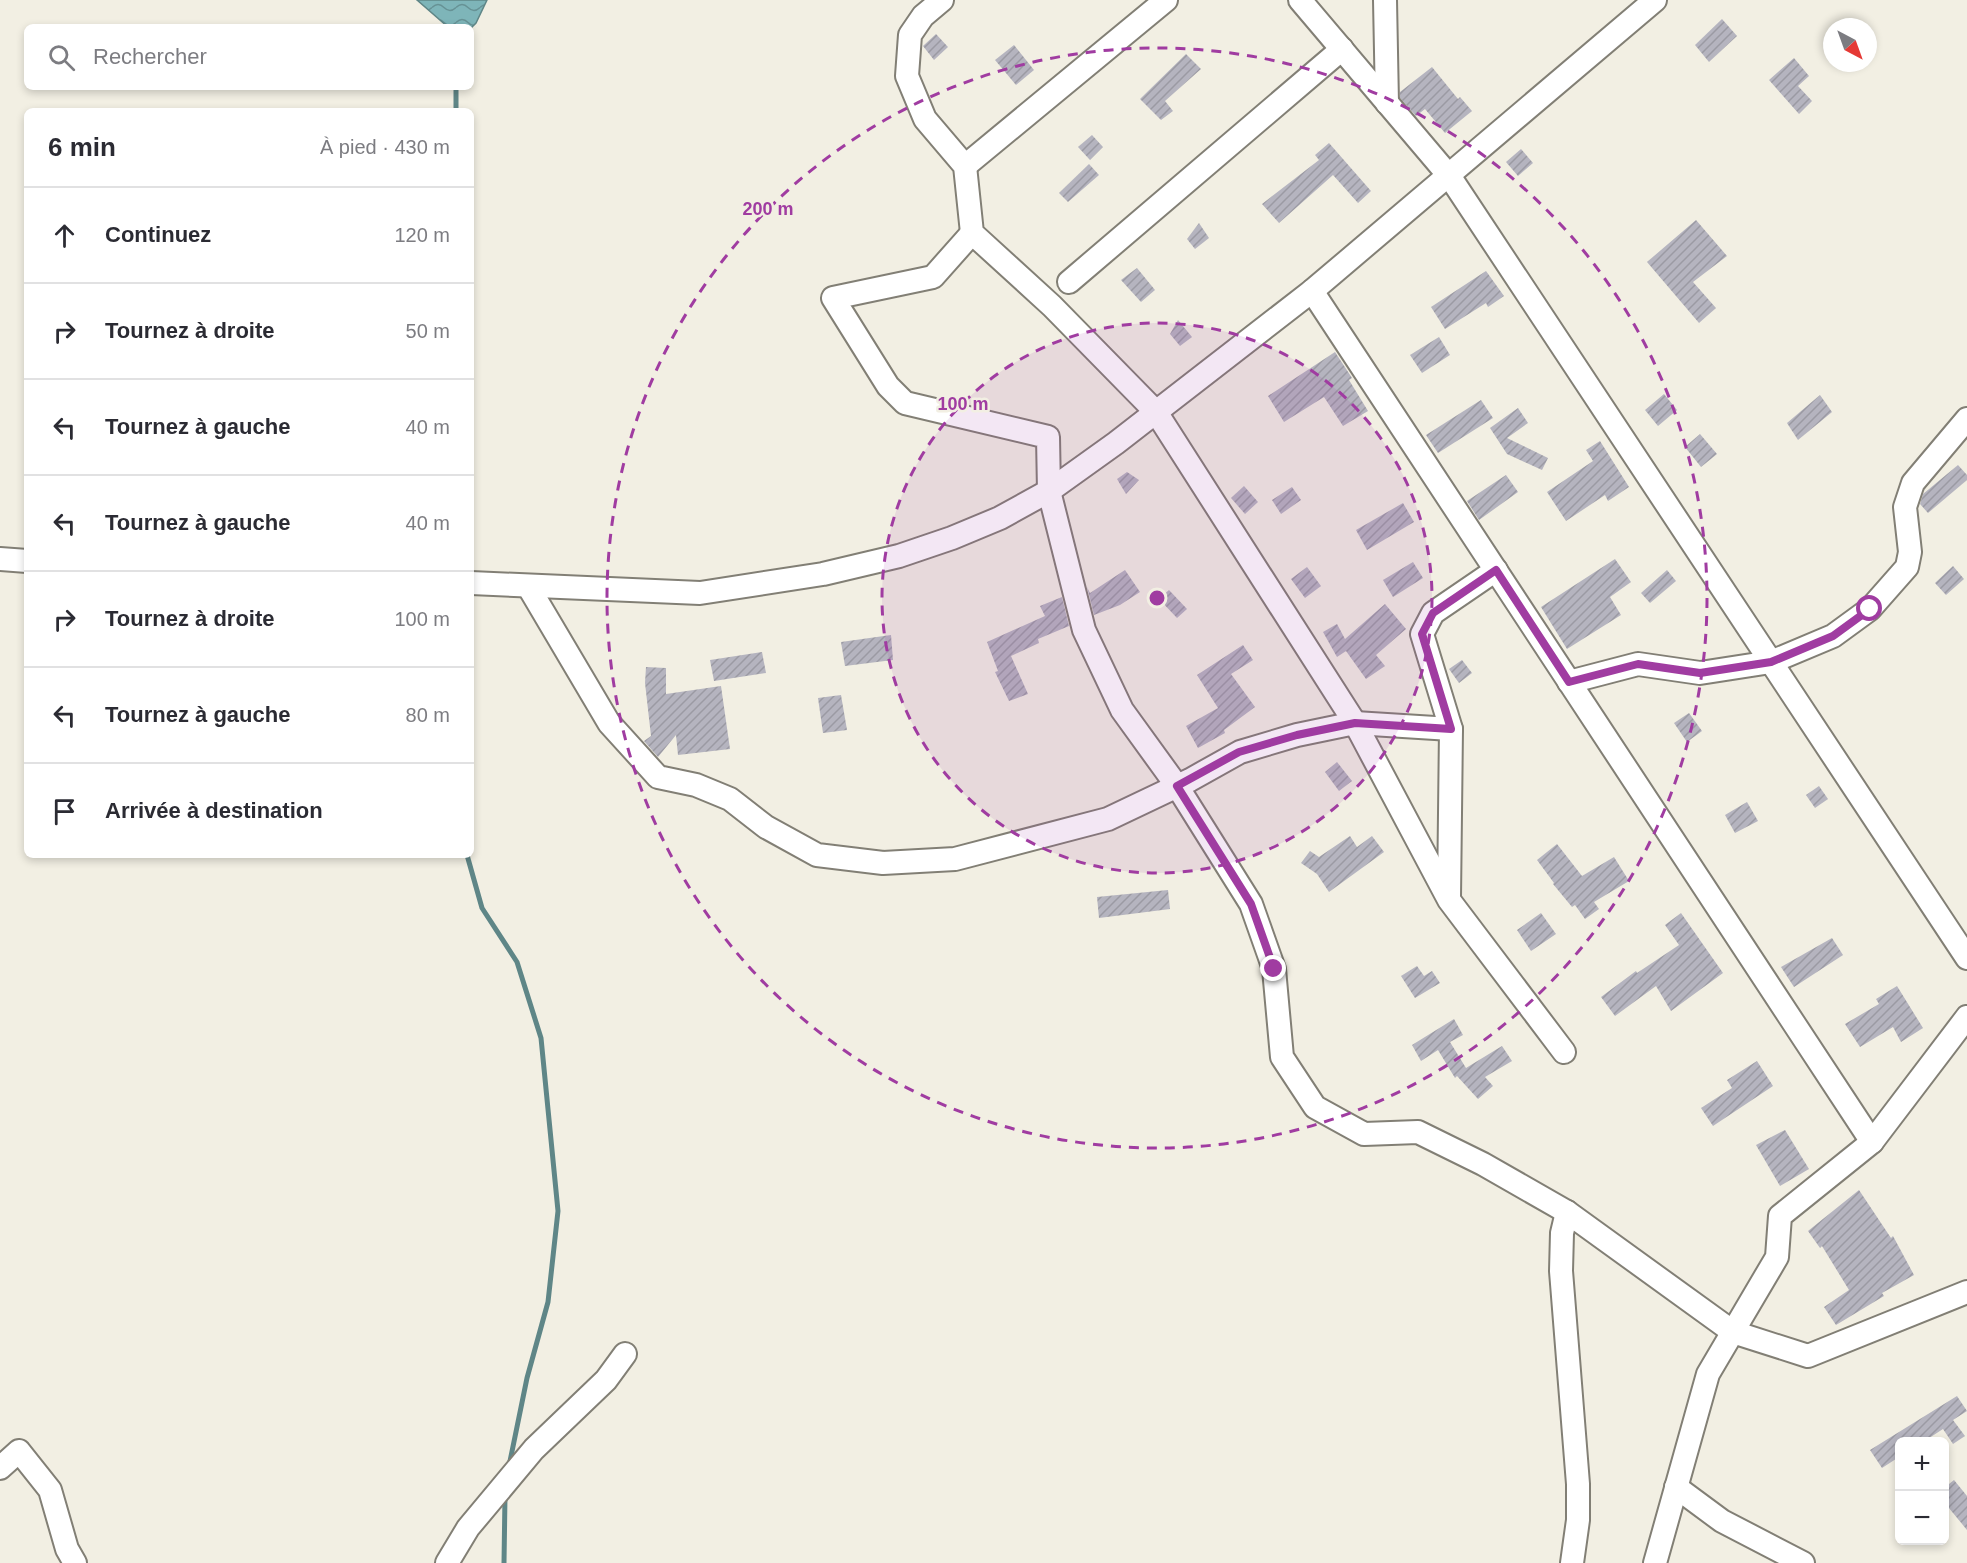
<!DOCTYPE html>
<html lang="fr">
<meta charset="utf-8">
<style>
:root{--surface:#fff;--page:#f7f7f7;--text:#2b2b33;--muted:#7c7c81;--line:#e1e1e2}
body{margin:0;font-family:Helvetica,sans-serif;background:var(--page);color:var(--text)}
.controls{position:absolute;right:18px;bottom:18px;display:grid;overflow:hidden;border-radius:9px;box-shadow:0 3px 9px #0003}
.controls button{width:54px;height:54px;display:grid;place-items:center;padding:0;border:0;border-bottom:2px solid var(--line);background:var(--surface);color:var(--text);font:30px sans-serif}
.compass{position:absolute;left:1823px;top:18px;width:54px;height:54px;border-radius:50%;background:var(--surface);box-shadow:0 3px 9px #0003;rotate:139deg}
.stop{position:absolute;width:18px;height:18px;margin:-14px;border:4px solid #a03ca1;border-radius:50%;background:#fff}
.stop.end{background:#a03ca1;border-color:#fff;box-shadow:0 2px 6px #0008}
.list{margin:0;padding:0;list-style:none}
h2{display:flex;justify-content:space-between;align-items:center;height:78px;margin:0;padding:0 24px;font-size:26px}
h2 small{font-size:20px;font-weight:400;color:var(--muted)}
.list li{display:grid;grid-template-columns:39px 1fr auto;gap:18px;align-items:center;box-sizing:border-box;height:96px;padding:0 24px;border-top:2px solid var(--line)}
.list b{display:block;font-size:22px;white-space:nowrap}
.list em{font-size:20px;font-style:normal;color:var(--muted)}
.icon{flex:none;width:33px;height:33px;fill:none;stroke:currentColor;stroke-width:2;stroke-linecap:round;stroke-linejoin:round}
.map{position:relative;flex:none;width:1967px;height:1563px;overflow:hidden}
.search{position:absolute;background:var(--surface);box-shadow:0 3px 9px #0003;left:24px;top:24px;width:450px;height:66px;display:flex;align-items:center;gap:15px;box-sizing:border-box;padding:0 21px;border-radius:9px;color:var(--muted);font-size:22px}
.panel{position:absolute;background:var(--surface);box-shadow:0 3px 9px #0003;left:24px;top:108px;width:450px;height:750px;border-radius:9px}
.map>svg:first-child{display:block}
.water{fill:url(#water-waves);stroke:#5f8687;stroke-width:1.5}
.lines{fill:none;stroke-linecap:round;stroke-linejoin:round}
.stream{stroke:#5f8687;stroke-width:5}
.building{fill:url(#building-hatch)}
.street-casing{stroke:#827f75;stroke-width:26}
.street{stroke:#fff;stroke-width:22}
.route{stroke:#a03ca1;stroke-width:8}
.ring{fill:none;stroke:#a03ca1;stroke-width:3;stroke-dasharray:10 8}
.centre{fill:#a03ca1;stroke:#f2efe3;stroke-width:3}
.ring-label{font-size:18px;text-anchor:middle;font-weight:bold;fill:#a03ca1;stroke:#f2efe3;stroke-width:5;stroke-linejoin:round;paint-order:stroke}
</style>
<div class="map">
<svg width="1967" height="1563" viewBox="0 0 1967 1563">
<defs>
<pattern id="water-waves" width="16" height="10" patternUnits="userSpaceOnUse" patternTransform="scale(1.5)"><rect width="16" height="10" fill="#7eb5b9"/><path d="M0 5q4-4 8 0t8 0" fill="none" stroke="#669295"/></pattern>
<pattern id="building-hatch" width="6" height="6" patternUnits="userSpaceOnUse" patternTransform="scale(1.5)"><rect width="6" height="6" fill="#b5b4bf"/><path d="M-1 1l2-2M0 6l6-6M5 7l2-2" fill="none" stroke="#9b9aa3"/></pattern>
</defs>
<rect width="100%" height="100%" fill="#f2efe3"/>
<!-- water -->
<path class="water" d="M417 0H487L476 23 471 28 448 27Z"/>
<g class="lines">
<!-- stream -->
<g class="stream">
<path d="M456 87V111"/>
<path d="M467 855 482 908 517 962 541 1038 558 1211 548 1302 527 1378 509 1466"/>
<path d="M504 1563 505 1496"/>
</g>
</g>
<!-- building -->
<g class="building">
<path d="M1722 19 1737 36 1709 62 1695 45Z"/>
<path d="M936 34 948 47 934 60 923 46Z"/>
<path d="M1014 45 1034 70 1016 85 995 60Z"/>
<path d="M1186 54 1201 69 1165 101 1173 111 1161 120 1140 99Z"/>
<path d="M1794 58 1809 76 1798 86 1812 101 1799 114 1769 80Z"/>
<path d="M1432 67 1458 99 1460 97 1472 111 1445 133 1425 109 1416 116 1400 98V92Z"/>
<path d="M1092 135 1103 147 1090 160 1078 147Z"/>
<path d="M1329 143 1371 191 1358 203 1333 175 1279 223 1262 204 1319 160 1315 155Z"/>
<path d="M1521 149 1533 163 1518 176 1506 162Z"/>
<path d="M1089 164 1099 175 1068 202 1059 193Z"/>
<path d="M1696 220 1727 256 1693 282 1716 308 1699 323 1647 262Z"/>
<path d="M1199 223 1209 238 1195 249 1187 239Z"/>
<path d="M1137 268 1155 290 1141 302 1121 280Z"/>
<path d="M1486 271 1504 296 1488 307 1486 303 1445 329 1431 307Z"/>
<path d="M1178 320 1192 337 1180 346 1170 334Z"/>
<path d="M1439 337 1450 355 1422 373 1410 355Z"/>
<path d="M1335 352 1352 378 1349 380 1368 411 1343 426 1324 397 1284 422 1268 396Z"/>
<path d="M1664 394 1677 410 1658 426 1645 410Z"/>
<path d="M1820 395 1832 412 1798 440 1787 423Z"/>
<path d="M1481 400 1493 418 1438 453 1426 435Z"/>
<path d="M1518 408 1528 423 1507 438 1548 458 1542 470 1507 454 1490 428Z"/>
<path d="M1700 434 1717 454 1701 467 1685 447Z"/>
<path d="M1600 441 1629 487 1608 501 1605 495 1566 521 1547 492 1593 461 1586 450Z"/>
<path d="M1958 465 1967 475V480L1928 513 1920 504 1923 494Z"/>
<path d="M1127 472 1139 480 1126 494 1117 479Z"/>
<path d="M1506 475 1518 492 1479 520 1467 501Z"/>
<path d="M1244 486 1258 502 1245 514 1231 498Z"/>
<path d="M1292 487 1301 500 1281 514 1272 500Z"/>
<path d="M1403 503 1414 522 1367 550 1356 530Z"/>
<path d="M1615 559 1631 582 1610 597 1621 615 1567 649 1541 607Z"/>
<path d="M1413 562 1423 578 1393 597 1383 580Z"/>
<path d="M1953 566 1964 579 1946 595 1935 583Z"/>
<path d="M1307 567 1321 586 1305 598 1291 579Z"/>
<path d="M1125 570 1140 592 1120 605 1094 615 1087 587 1090 593Z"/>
<path d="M1667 570 1676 581 1650 603 1641 593Z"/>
<path d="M1169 590 1187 609 1177 618 1159 599Z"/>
<path d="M1062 597 1069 626 1038 639 1039 643 1011 656 1028 694 1009 701 995 672 998 671 987 642 1045 616 1040 606Z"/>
<path d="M1385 604 1406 629 1376 655 1385 666 1366 679 1346 651 1337 657 1323 632 1337 624 1345 639Z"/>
<path d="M891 635 893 660 845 666 841 642Z"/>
<path d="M1243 645 1253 660 1231 674 1255 707 1224 730 1225 733 1198 748 1186 726 1218 708 1197 675Z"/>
<path d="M762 652 766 673 714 681 710 660Z"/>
<path d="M1462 660 1472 673 1459 683 1449 669Z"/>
<path d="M646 667 666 668V694L721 686 730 749 678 755 676 735 658 757 644 741 651 736 645 683Z"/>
<path d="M841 695 847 730 823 733 818 698Z"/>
<path d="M1689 713 1702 731 1687 742 1674 723Z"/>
<path d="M1337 762 1352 781 1339 791 1325 772Z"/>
<path d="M1819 786 1828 799 1815 808 1806 795Z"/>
<path d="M1747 802 1758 821 1735 833 1725 815Z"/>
<path d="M1350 836 1357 847 1372 836 1384 852 1329 892 1317 874 1301 863 1310 851 1319 857Z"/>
<path d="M1557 844 1582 876 1614 857 1629 881 1594 902 1599 909 1585 919 1575 905 1572 907 1553 884 1554 883 1537 860Z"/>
<path d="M1168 890 1170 909 1099 918 1097 897Z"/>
<path d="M1541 913 1556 934 1531 951 1517 930Z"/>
<path d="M1681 913 1723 973 1671 1011 1656 986 1615 1016 1601 997 1636 971 1637 973 1679 945 1665 925Z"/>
<path d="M1832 938 1843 955 1794 987 1781 967Z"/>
<path d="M1417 966 1424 976 1432 971 1440 983 1415 998 1401 976Z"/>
<path d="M1897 986 1923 1028 1901 1042 1893 1027 1860 1047 1845 1024 1879 1004 1876 999Z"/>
<path d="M1454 1019 1463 1035 1450 1042 1466 1068 1502 1046 1512 1061 1485 1077 1493 1086 1478 1099 1457 1076 1455 1078 1438 1050 1421 1061 1412 1045Z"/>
<path d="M1757 1061 1773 1086 1713 1126 1701 1108 1732 1088 1727 1080Z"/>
<path d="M1785 1130 1809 1169 1780 1186 1756 1145Z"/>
<path d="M1859 1190 1891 1238 1893 1236 1914 1275 1882 1293 1884 1296 1836 1325 1824 1307 1849 1290 1822 1246 1820 1248 1808 1231Z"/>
<path d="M1957 1396 1967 1411 1953 1420 1965 1436 1953 1444 1943 1429 1923 1442H1899V1457L1882 1468 1870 1450Z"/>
<path d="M1954 1480 1967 1496V1530L1944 1502V1488Z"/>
</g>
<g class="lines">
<defs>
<g id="street">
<path d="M942 0 923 16 910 35 907 76 925 119 965 166 972 233 1052 306 1156 412 1355 723 1449 900 1564 1052"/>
<path d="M1300 0 1450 177 1967 958"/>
<path d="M1385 0 1387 103"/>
<path d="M965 166 1166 0"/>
<path d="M972 233 933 277 833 298 888 386 905 403 1048 437 1049 491 1084 630 1122 710 1177 786 1251 904 1274 969 1282 1057 1315 1107 1364 1134 1418 1132 1483 1164 1567 1212 1733 1332 1808 1356 1967 1292"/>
<path d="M1069 282 1342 49"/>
<path d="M1312 291 1872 1142"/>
<path d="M0 559 27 561"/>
<path d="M471 583 700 593 823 574 899 556 952 538 1000 518 1049 491 1116 443 1312 291 1655 0"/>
<path d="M528 586 609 723 658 777 696 785 730 799 766 827 817 855 883 863 955 859 1108 819 1190 780 1240 752 1297 735 1355 723 1451 729"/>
<path d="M1569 682 1638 664 1700 673 1771 662 1833 636 1870 609 1907 567 1910 552 1905 507 1913 483 1967 419"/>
<path d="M1449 898 1451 729 1422 634 1433 613 1496 570"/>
<path d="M1567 1212 1562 1233 1561 1271 1578 1484V1520L1572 1563"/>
<path d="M0 1468 19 1451 50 1490 67 1549 75 1563"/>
<path d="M1676 1487 1722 1521 1803 1563"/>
<path d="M447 1563 468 1528 534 1449 606 1380 625 1354"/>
<path d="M1655 1563 1708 1374 1777 1257 1780 1216 1872 1142 1967 1017"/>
</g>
</defs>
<!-- street casing -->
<use href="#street" class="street-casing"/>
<!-- street -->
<use href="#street" class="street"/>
</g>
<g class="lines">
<!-- route -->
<path class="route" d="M1274 969 1251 904 1177 786 1239 752 1297 735 1355 723 1451 729 1422 634 1433 613 1496 570 1569 682 1638 664 1700 673 1771 662 1833 636 1870 609"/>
</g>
<!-- distance rings -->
<circle cx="1157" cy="598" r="275" fill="#a03ca1" fill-opacity=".12"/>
<g class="ring">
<circle cx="1157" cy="598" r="275"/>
<circle cx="1157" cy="598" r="550"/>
</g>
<circle cx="1157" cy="598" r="9" class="centre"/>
<g class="ring-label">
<text x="768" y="215">200 m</text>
<text x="963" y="410">100 m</text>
</g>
</svg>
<div class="controls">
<button>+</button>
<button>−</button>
</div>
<svg class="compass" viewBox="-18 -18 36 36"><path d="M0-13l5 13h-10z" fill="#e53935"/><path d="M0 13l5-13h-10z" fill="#7c7c81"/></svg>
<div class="stop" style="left:1870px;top:609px"></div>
<div class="stop end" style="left:1274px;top:969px"></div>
<div class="search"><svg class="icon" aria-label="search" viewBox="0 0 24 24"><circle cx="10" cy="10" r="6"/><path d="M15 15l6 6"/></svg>Rechercher</div>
<section class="panel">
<h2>6 min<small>À pied · 430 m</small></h2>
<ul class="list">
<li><svg class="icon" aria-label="ahead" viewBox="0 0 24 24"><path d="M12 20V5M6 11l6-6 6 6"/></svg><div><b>Continuez</b></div><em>120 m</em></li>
<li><svg class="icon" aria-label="right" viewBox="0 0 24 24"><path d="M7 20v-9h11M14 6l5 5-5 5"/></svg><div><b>Tournez à droite</b></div><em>50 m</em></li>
<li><svg class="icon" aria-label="left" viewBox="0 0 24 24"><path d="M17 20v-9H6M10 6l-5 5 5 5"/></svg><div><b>Tournez à gauche</b></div><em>40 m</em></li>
<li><svg class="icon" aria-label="left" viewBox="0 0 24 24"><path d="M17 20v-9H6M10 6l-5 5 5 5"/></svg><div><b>Tournez à gauche</b></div><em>40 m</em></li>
<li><svg class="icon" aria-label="right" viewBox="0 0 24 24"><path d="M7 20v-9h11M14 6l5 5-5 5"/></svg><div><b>Tournez à droite</b></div><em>100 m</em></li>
<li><svg class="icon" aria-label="left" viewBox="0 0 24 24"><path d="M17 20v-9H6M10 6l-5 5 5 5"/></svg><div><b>Tournez à gauche</b></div><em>80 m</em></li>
<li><svg class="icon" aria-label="arrive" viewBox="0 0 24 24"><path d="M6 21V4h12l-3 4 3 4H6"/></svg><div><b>Arrivée à destination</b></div></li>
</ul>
</section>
</div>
